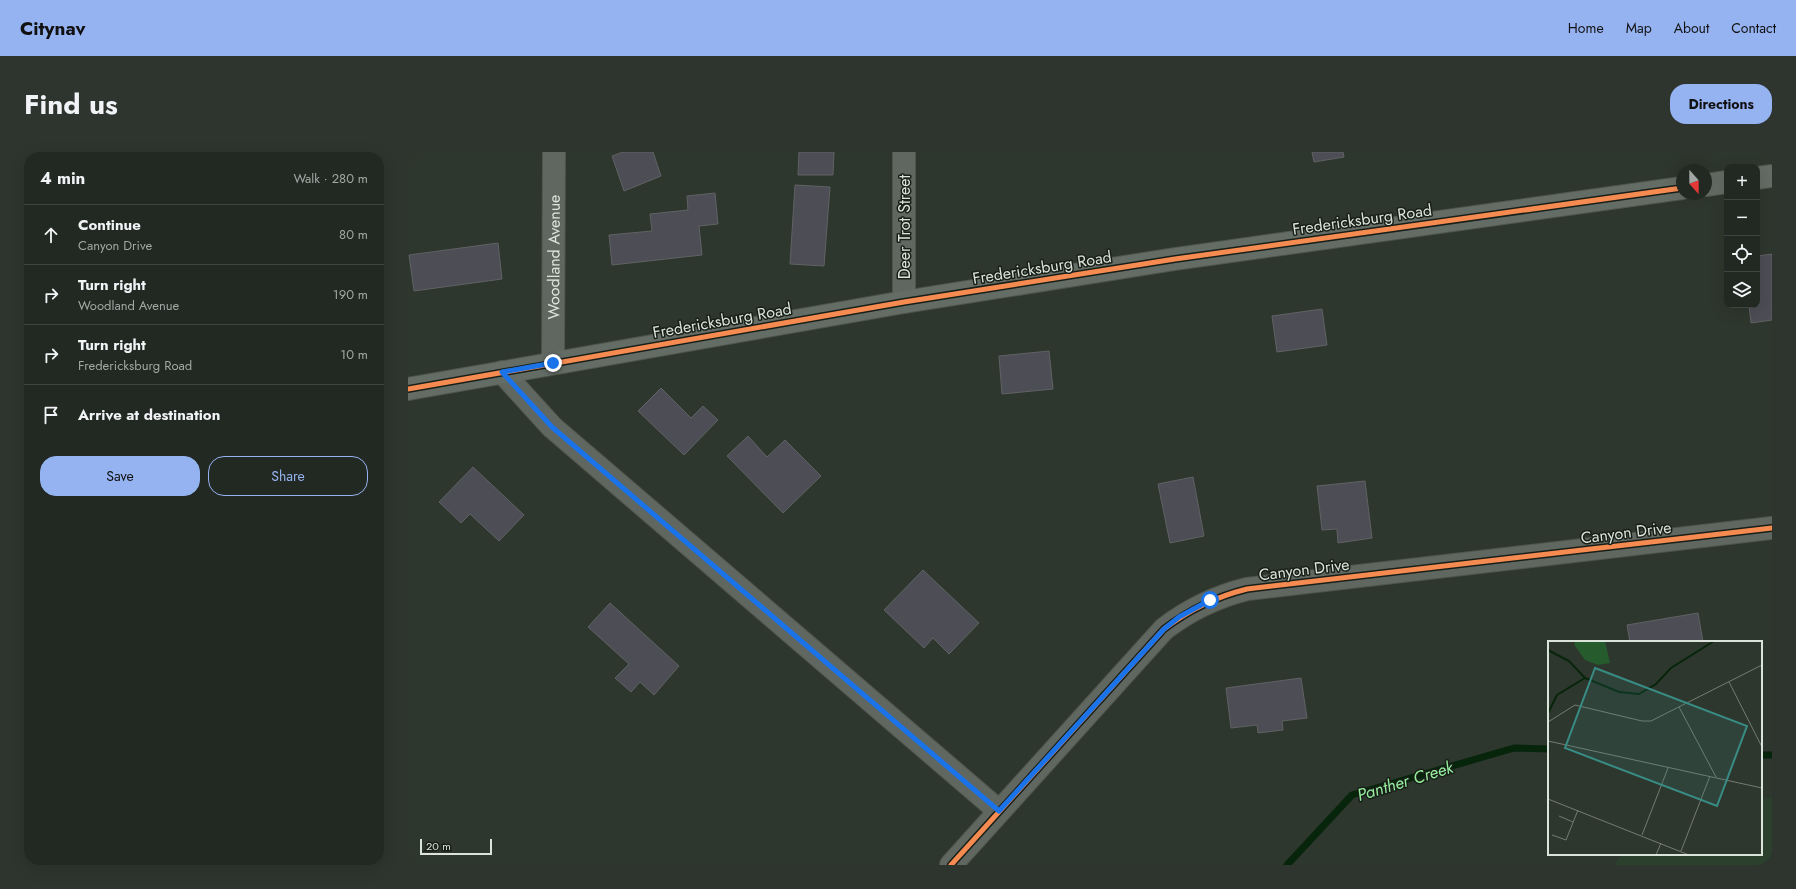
<!DOCTYPE html>
<meta charset="utf-8">
<style>
:root{--surface:#222922;--page:#2e352f;--text:#f1f3f6;--muted:#a2a6a5;--line:#3f4540;--accent:#95b2f1}
body{margin:0;font-family:Jost,sans-serif;background:var(--page);color:var(--text)}
.controls{position:absolute;right:12px;top:12px;display:grid;overflow:hidden;border-radius:8px;box-shadow:0 4px 16px #0002}
.controls button{width:36px;height:36px;display:grid;place-items:center;padding:0;border:0;border-bottom:1px solid var(--line);background:var(--surface);color:var(--text);font:20px sans-serif}
.compass{position:absolute;left:1268px;top:12px;width:36px;height:36px;border-radius:50%;background:var(--surface);box-shadow:0 4px 16px #0002;rotate:159deg}
.scale{position:absolute;left:12px;bottom:10px;width:72px;box-sizing:border-box;padding-left:4px;border:2px solid #dae4da;border-top:0;font-size:11px;line-height:14px;white-space:nowrap;color:#dae4da;-webkit-text-stroke:3px #181f18;paint-order:stroke}
.stop{position:absolute;width:12px;height:12px;margin:-9px;border:3px solid #1a73e8;border-radius:50%;background:#fff}
.stop.end{background:#1a73e8;border-color:#fff;box-shadow:0 1px 4px #0008}
.list{margin:0;padding:0;list-style:none}
h2{display:flex;justify-content:space-between;align-items:center;height:52px;margin:0;padding:0 16px;font-size:17px}
h2 small{font-size:13px;font-weight:400;color:var(--muted)}
.list li{display:grid;grid-template-columns:26px 1fr auto;gap:12px;align-items:center;box-sizing:border-box;height:60px;padding:0 16px;border-top:1px solid var(--line)}
.list b{display:block;font-size:15px;white-space:nowrap}
.list p{margin:0;font-size:13px;white-space:nowrap;color:var(--muted)}
.list em{font-size:13px;font-style:normal;color:var(--muted)}
.actions{display:flex;gap:8px;padding:12px 16px}
.actions a{flex:1;padding:9px 0;border:1px solid var(--accent);border-radius:16px;text-align:center;font-size:14px;color:var(--accent)}
.actions .main{background:var(--accent);color:#111}
.icon{flex:none;width:22px;height:22px;fill:none;stroke:currentColor;stroke-width:2;stroke-linecap:round;stroke-linejoin:round}
.map{position:relative;flex:none;width:1364px;height:713px;overflow:hidden;border-radius:16px}
header{display:flex;align-items:center;gap:24px;box-sizing:border-box;height:56px;padding:0 20px;background:var(--accent);color:#111}
header strong{font-size:19px}
nav{display:flex;gap:22px;margin-inline-start:auto;font-size:14px}
.intro{display:flex;align-items:center;justify-content:space-between;box-sizing:border-box;height:96px;padding:0 24px}
h1{margin:0;font-size:28px}
.button{padding:10px 18px;border-radius:16px;background:var(--accent);color:#111;font-size:14px;font-weight:700}
main{display:flex;gap:24px;padding:0 24px}
aside{flex:1;background:var(--surface);border-radius:16px;box-shadow:0 4px 16px #0002}
.map>svg:first-child{display:block}
.built{fill:#2b402d}
.lines{fill:none;stroke-linecap:round;stroke-linejoin:round}
.stream{stroke:#06250b;stroke-width:7}
.building{fill:#4d4d56;stroke:#606263}
.street-casing{stroke:#4d554d;stroke-width:24}
.secondary-casing{stroke:#4d554d;stroke-width:24}
.street{stroke:#606760;stroke-width:22}
.secondary{stroke:#646d65;stroke-width:22}
.cycleway-casing{stroke:#181f18;stroke-width:8}
.cycleway{stroke:#f68b52;stroke-width:5}
.route{stroke:#1a73e8;stroke-width:5}
.labels{text-anchor:middle;stroke-width:3;stroke-linejoin:round;paint-order:stroke}
.street-label{font-size:16px;fill:#dae4da;stroke:#181f18}
.water-label{font-size:17px;font-style:italic;fill:#97ee9e;stroke:#181f18}
.inset-river{fill:none;stroke:#06250b;stroke-width:2}
.inset-road{fill:none;stroke:#737c73;stroke-width:1}
.view{fill:#388c84;fill-opacity:0.15;stroke:#388c84;stroke-width:2}
.inset-edge{fill:none;stroke:#dae4da;stroke-width:2}
</style>
<header>
<strong>Citynav</strong>
<nav><a>Home</a><a>Map</a><a>About</a><a>Contact</a></nav>
</header>
<div class="intro"><h1>Find us</h1><a class="button">Directions</a></div>
<main>
<aside>
<h2>4 min<small>Walk · 280 m</small></h2>
<ul class="list">
<li><svg class="icon" aria-label="ahead" viewBox="0 0 24 24"><path d="M12 20V5M6 11l6-6 6 6"/></svg><div><b>Continue</b><p>Canyon Drive</p></div><em>80 m</em></li>
<li><svg class="icon" aria-label="right" viewBox="0 0 24 24"><path d="M7 20v-9h11M14 6l5 5-5 5"/></svg><div><b>Turn right</b><p>Woodland Avenue</p></div><em>190 m</em></li>
<li><svg class="icon" aria-label="right" viewBox="0 0 24 24"><path d="M7 20v-9h11M14 6l5 5-5 5"/></svg><div><b>Turn right</b><p>Fredericksburg Road</p></div><em>10 m</em></li>
<li><svg class="icon" aria-label="arrive" viewBox="0 0 24 24"><path d="M6 21V4h12l-3 4 3 4H6"/></svg><div><b>Arrive at destination</b></div></li>
</ul>
<div class="actions"><a class="main">Save</a><a>Share</a></div>
</aside>
<div class="map">
<svg width="1364" height="713" viewBox="0 0 1364 713">
<rect width="100%" height="100%" fill="#2e372e"/>
<!-- built -->
<path class="built" d="M1364 645V713H1207L1214 702H1353V648Z"/>
<g class="lines">
<!-- stream -->
<g class="stream">
<path d="M1353 603H1364"/>
<path d="M879 713 944 643 1106 596 1141 597"/>
</g>
</g>
<!-- building -->
<g class="building">
<path d="M215 0H245L253 24 216 39 204 4Z"/>
<path d="M391 0H426L425 23H390Z"/>
<path d="M904 0H935L936 5 906 10Z"/>
<path d="M387 33 422 35 416 114 382 112Z"/>
<path d="M307 41 310 72 291 74 294 103 204 113 201 83 244 79 242 62 280 58 279 44Z"/>
<path d="M90 91 94 127 6 139 1 103Z"/>
<path d="M1364 102V168L1343 171 1341 153H1349V104Z"/>
<path d="M914 157 919 193 869 200 864 164Z"/>
<path d="M641 199 645 237 594 242 591 204Z"/>
<path d="M253 236 283 266 295 254 310 268 276 303 230 259Z"/>
<path d="M340 284 359 305 377 288 413 324 375 361 319 304Z"/>
<path d="M65 315 116 363 91 389 62 362 53 371 31 350Z"/>
<path d="M785 325 796 384 762 391 750 332Z"/>
<path d="M957 329 964 386 930 391 929 377 914 378 909 334Z"/>
<path d="M515 418 571 471 541 502 525 486 516 496 476 458Z"/>
<path d="M202 451 271 514 246 543 232 530 223 540 207 526 221 512 180 475Z"/>
<path d="M1290 461 1295 490H1222L1219 473Z"/>
<path d="M893 526 899 566 874 569 875 578 850 581 849 573 823 576 818 536Z"/>
</g>
<g class="lines">
<defs>
<g id="street">
<path d="M496 0V150"/>
<path id="s1" d="M145 211 146 0"/>
<path d="M94 220 144 275 591 659"/>
<path d="M543 713 756 477C782 457 807 445 839 437L1364 376"/>
</g>
<g id="secondary">
<path d="M1349 26 1364 24"/>
<path d="M1298 33 1319 30"/>
<path d="M0 237 496 150 767 107 1274 36"/>
</g>
</defs>
<!-- street casing -->
<use href="#street" class="street-casing"/>
<!-- secondary casing -->
<use href="#secondary" class="secondary-casing"/>
<!-- street -->
<use href="#street" class="street"/>
<!-- secondary -->
<use href="#secondary" class="secondary"/>
<defs>
<g id="cycleway">
<path d="M0 237 496 150 767 107 1274 36"/>
<path d="M543 713 756 477C782 457 807 445 839 437L1364 376"/>
</g>
</defs>
<!-- cycleway casing -->
<use href="#cycleway" class="cycleway-casing"/>
<!-- cycleway -->
<use href="#cycleway" class="cycleway"/>
</g>
<g class="lines">
<!-- route -->
<path class="route" d="M145 211 94 220 144 275 591 659 756 477 771 465 802 448"/>
</g>
<g class="labels">
<!-- street labels -->
<g class="street-label">
<text transform="translate(954 67) rotate(-8)" y="6">Fredericksburg Road</text>
<text transform="translate(496 75) rotate(-90)" y="6">Deer Trot Street</text>
<text dy="6" stroke="none"><textPath href="#s1" startOffset="106">Woodland Avenue</textPath></text>
<text transform="translate(634 115) rotate(-9)" y="6">Fredericksburg Road</text>
<text transform="translate(314 168) rotate(-10)" y="6">Fredericksburg Road</text>
<text transform="translate(1218 380) rotate(-7)" y="6">Canyon Drive</text>
<text transform="translate(896 417) rotate(-7)" y="6">Canyon Drive</text>
</g>
<!-- water labels -->
<g class="water-label">
<text transform="translate(997 629) rotate(-17)" y="6">Panther Creek</text>
</g>
</g>
<!-- overview -->
<g transform="translate(1140 489)">
<rect width="214" height="214" fill="#2e372e"/>
<path d="M30 0H57L62 22 50 24 37 19 27 5 26 2Z" fill="#255b2d"/>
<path class="inset-river" d="M0 9 21 20 37 37 71 51 91 53 108 43 123 27 166 0M0 72 9 54 37 37"/>
<path class="inset-road" d="M181 41 214 106M131 66 168 136M0 81 27 64 94 80H103L214 24M0 100 214 147M0 158 141 214M11 175 25 181M4 194 18 199 30 169M94 194 120 127M133 210 162 135M108 214 113 202"/>
<path class="view" d="M47 27 199 85 169 165 17 107Z"/>
<rect width="214" height="214" class="inset-edge"/>
</g>
</svg>
<div class="controls">
<button>+</button>
<button>−</button>
<button><svg class="icon" aria-label="locate" viewBox="0 0 24 24"><circle cx="12" cy="12" r="6"/><path d="M12 2v4M12 18v4M2 12h4M18 12h4"/></svg></button>
<button><svg class="icon" aria-label="layers" viewBox="0 0 24 24"><path d="M12 4l9 5-9 5-9-5zM3 14l9 5 9-5"/></svg></button>
</div>
<svg class="compass" viewBox="-18 -18 36 36"><path d="M0-13l5 13h-10z" fill="#e53935"/><path d="M0 13l5-13h-10z" fill="#a2a6a5"/></svg>
<div class="scale">20 m</div>
<div class="stop" style="left:802px;top:448px"></div>
<div class="stop end" style="left:145px;top:211px"></div>
</div>
</main>
